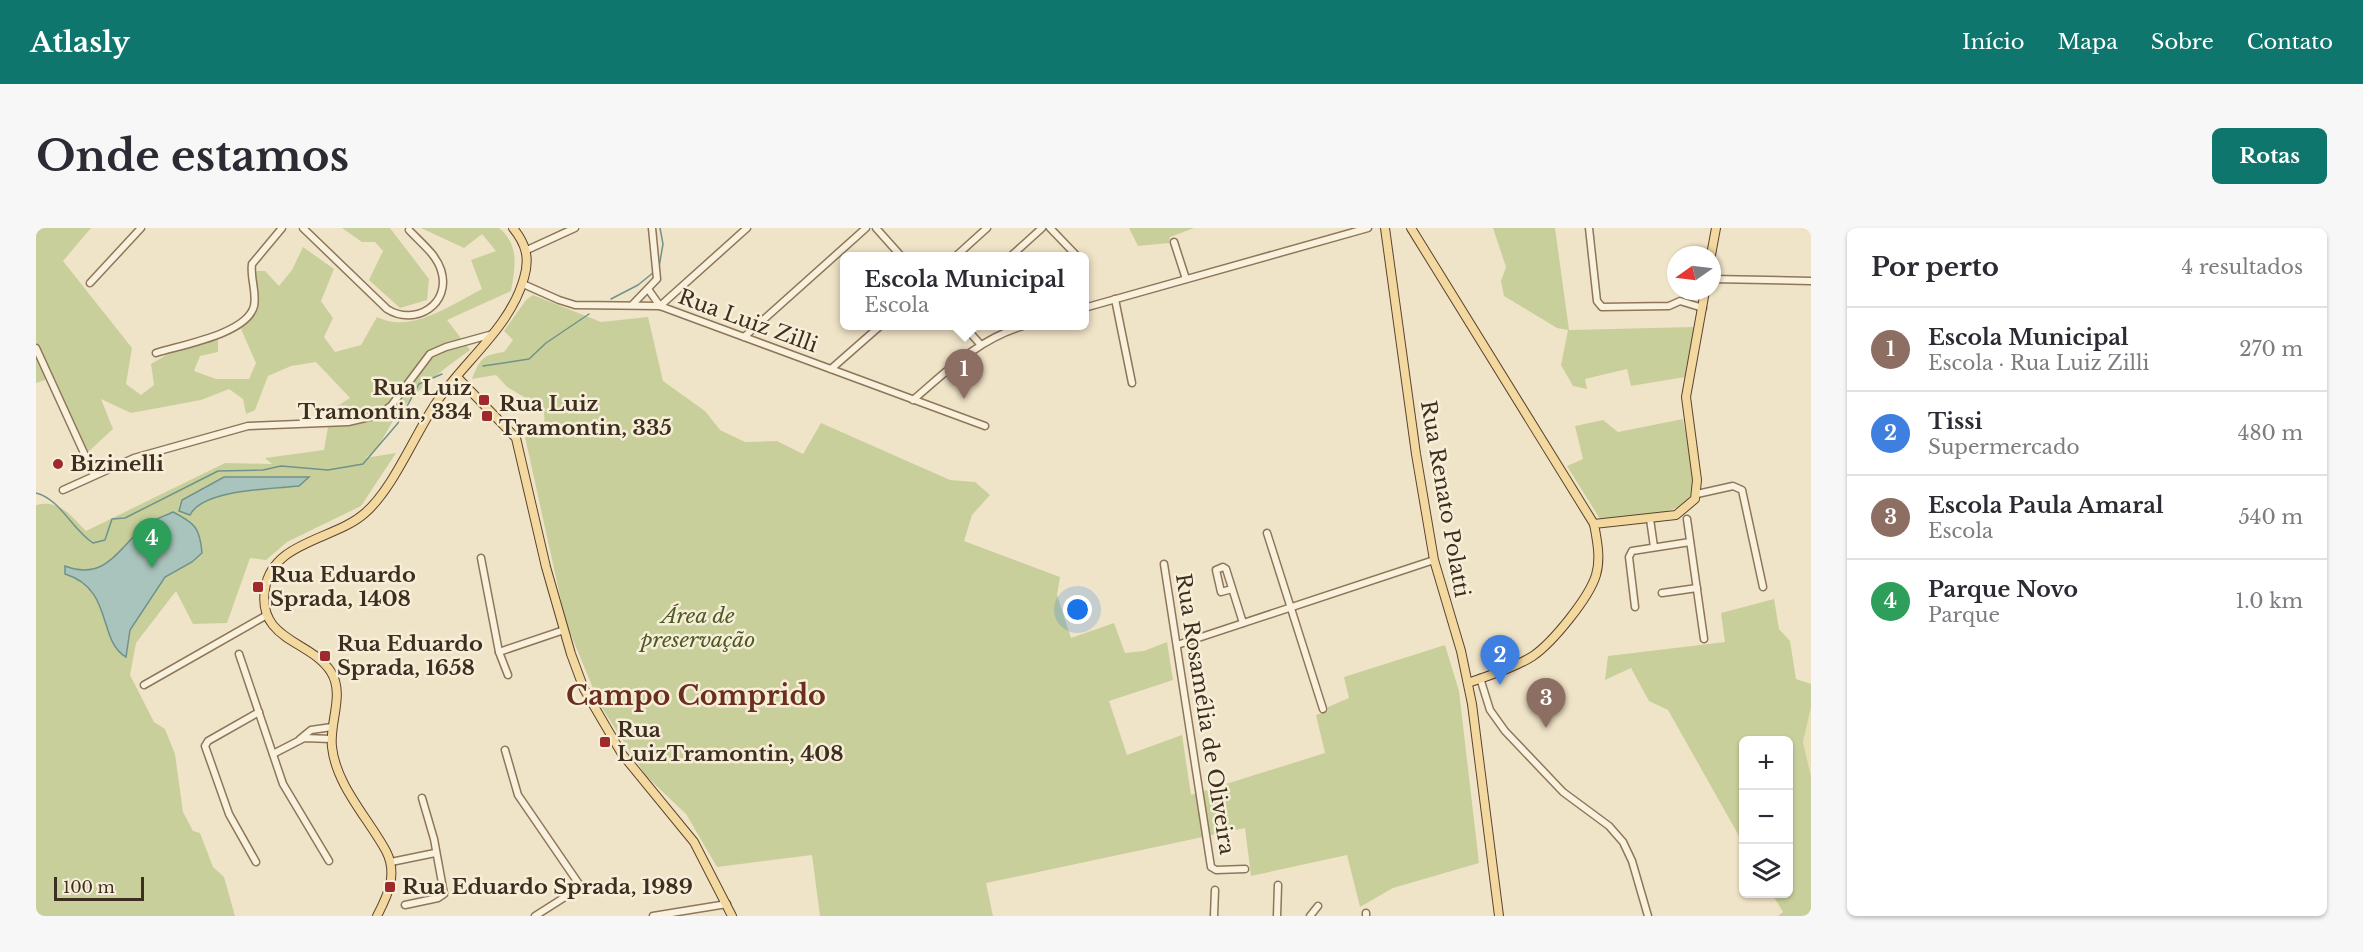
<!DOCTYPE html>
<html lang="pt">
<meta charset="utf-8">
<style>
:root{--surface:#fff;--page:#f7f7f7;--text:#2b2b33;--muted:#7c7c81;--line:#e1e1e2;--accent:#0f766e}
body{margin:0;font-family:"Libre Baskerville",serif;background:var(--page);color:var(--text)}
.controls{position:absolute;right:18px;bottom:18px;display:grid;overflow:hidden;border-radius:9px;box-shadow:0 2px 4px #0004}
.controls button{width:54px;height:54px;display:grid;place-items:center;padding:0;border:0;border-bottom:2px solid var(--line);background:var(--surface);color:var(--text);font:30px sans-serif}
.compass{position:absolute;left:1631px;top:18px;width:54px;height:54px;border-radius:50%;background:var(--surface);box-shadow:0 2px 4px #0004;rotate:256deg}
.scale{position:absolute;left:18px;bottom:15px;width:90px;box-sizing:border-box;padding-left:6px;border:3px solid #3d2e20;border-top:0;font-size:16px;line-height:21px;white-space:nowrap;color:#3d2e20;-webkit-text-stroke:4px #f7eed8;paint-order:stroke}
.you{position:absolute;left:1042px;top:382px;width:21px;height:21px;margin:-15px;border:4px solid #fff;border-radius:50%;background:#1a73e8;box-shadow:0 0 0 9px #1a73e833}
.badge{display:grid;place-items:center;width:39px;height:39px;border-radius:50%;background:var(--accent);color:#fff;font-size:20px;font-weight:700}
.pin{position:absolute;translate:-50% -50px;filter:drop-shadow(0 2px 3px #0008)}
.pin::after{content:'';position:absolute;top:32px;width:21px;height:18px;background:inherit;clip-path:polygon(0 0,100% 0,50% 100%)}
.popup{position:absolute;left:804px;top:24px;width:249px;height:78px;box-sizing:border-box;display:grid;place-content:center;border-radius:9px;background:var(--surface);filter:drop-shadow(0 2px 4px #0005);font-size:20px;white-space:nowrap;color:var(--muted)}
.popup b{font-size:22px;color:var(--text)}
.popup::after{content:'';position:absolute;left:50%;top:100%;margin-left:-12px;border:12px solid transparent;border-top-color:var(--surface)}
.list{margin:0;padding:0;list-style:none}
h2{display:flex;justify-content:space-between;align-items:center;height:78px;margin:0;padding:0 24px;font-size:26px}
h2 small{font-size:20px;font-weight:400;color:var(--muted)}
.list li{display:grid;grid-template-columns:39px 1fr auto;gap:18px;align-items:center;box-sizing:border-box;height:84px;padding:0 24px;border-top:2px solid var(--line)}
.list b{display:block;font-size:22px;white-space:nowrap}
.list p{margin:0;font-size:20px;white-space:nowrap;color:var(--muted)}
.list em{font-size:20px;font-style:normal;color:var(--muted)}
.icon{flex:none;width:33px;height:33px;fill:none;stroke:currentColor;stroke-width:2;stroke-linecap:round;stroke-linejoin:round}
.map{position:relative;flex:none;width:1775px;height:688px;overflow:hidden;border-radius:9px}
header{display:flex;align-items:center;gap:36px;box-sizing:border-box;height:84px;padding:0 30px;background:var(--accent);color:#fff}
header strong{font-size:28px}
nav{display:flex;gap:33px;margin-inline-start:auto;font-size:21px}
.intro{display:flex;align-items:center;justify-content:space-between;box-sizing:border-box;height:144px;padding:0 36px}
h1{margin:0;font-size:42px}
.button{padding:15px 27px;border-radius:9px;background:var(--accent);color:#fff;font-size:21px;font-weight:700}
main{display:flex;gap:36px;padding:0 36px}
aside{flex:1;background:var(--surface);border-radius:9px;box-shadow:0 2px 4px #0004}
.map>svg:first-child{display:block}
.farmland{fill:#e6deb5}
.green{fill:#c9cf9b}
.water{fill:#a9c4bc;stroke:#6f938a;stroke-width:1.5}
.lines{fill:none;stroke-linecap:round;stroke-linejoin:round}
.stream{stroke:#6f938a;stroke-width:1.5}
.minor-casing{stroke:#8d765c;stroke-width:9}
.major-casing{stroke:#5b4430;stroke-width:10}
.minor{stroke:#faf1dc;stroke-width:6}
.major{stroke:#f3d9a0;stroke-width:8}
.poi-dot{fill:#9e2a2b;stroke:#f7eed8;stroke-width:2}
.labels{text-anchor:middle;stroke-width:5;stroke-linejoin:round;paint-order:stroke}
.street-label{font-size:21px;fill:#3d2e20;stroke:#f7eed8}
.poi-label{font-size:21px;font-weight:bold;fill:#3d2e20;stroke:#f7eed8;text-anchor:start}
.park-label{font-size:21px;font-style:italic;fill:#4d5a26;stroke:#f7eed8}
.district-label{font-size:27px;font-weight:bold;fill:#6b2e1e;stroke:#f7eed8}
</style>
<header>
<strong>Atlasly</strong>
<nav><a>Início</a><a>Mapa</a><a>Sobre</a><a>Contato</a></nav>
</header>
<div class="intro"><h1>Onde estamos</h1><a class="button">Rotas</a></div>
<main>
<div class="map">
<svg width="1775" height="688" viewBox="0 0 1775 688">
<rect width="100%" height="100%" fill="#f0e4c8"/>
<!-- farmland -->
<path class="farmland" d="M1775 479V549L1767 514Z"/>
<!-- green -->
<g class="green">
<path d="M0 0H55L27 33 96 120 90 156 105 167 118 157 115 136 142 120 182 110V124L164 128 158 143 180 151H213L220 135 205 101C224 82 222 68 219 43H229L243 58 256 42 267 19 298 41 285 73 297 90 288 109 299 124 325 117 341 89C375 106 415 77 446 61L435 32 460 23 446 6 428 20 385 0H463C484 17 479 40 475 63L411 92 434 122C407 141 380 162 360 189 349 203 345 221 329 230L360 225 325 278 251 314 230 332 214 330 191 395 157 396 140 363 100 415 94 447 118 494 129 501 139 526 147 584 157 603 164 605 177 639 188 649 199 688H0V277C24 271 35 288 50 303L189 235 236 236 229 230 288 222 295 182 314 170 280 134 255 138 232 148 219 182 210 186 207 171 193 161 165 172 95 185 65 171 77 201 52 224 18 149 0 155Z"/>
<path d="M306 0H354L393 51 391 72 364 80 333 52 347 23 339 14H326Z"/>
<path d="M1093 0H1158L1134 9 1133 15 1102 18Z"/>
<path d="M1457 0H1519L1533 102 1659 99 1649 149 1595 158 1591 141 1549 151 1551 161 1537 158 1525 137 1532 102 1521 100 1468 68 1465 53 1470 39Z"/>
<path d="M497 67 565 94 612 89 627 153 669 183 684 202 709 214 741 213 767 226 785 195 914 252 939 254 954 267 936 287 928 313 1024 349 1021 367 1035 410 1078 395 1089 425 1108 423 1131 414 1137 452 1073 473 1091 527 1146 507 1155 567 1289 525 1280 487 1292 483V479L1313 470 1308 449 1409 417 1423 463 1443 635 1357 660 1324 679 1311 627 1215 648 1209 600 950 655 957 688H784L776 627 681 639 650 586 610 548 564 477 530 395 489 209 509 205 508 181 471 159 460 147 436 151C444 131 446 127 468 124L477 112 468 103 490 72Z"/>
<path d="M1647 191C1650 210 1660 249 1655 266 1647 290 1586 289 1564 291L1531 238 1547 231 1539 198 1567 192 1582 204Z"/>
<path d="M1738 371 1743 401 1754 413 1760 451 1775 456V479L1767 514 1775 549V688H1742L1747 684 1736 666H1752V512H1708L1707 615 1632 482 1613 473 1595 440 1569 452 1572 428 1689 414 1685 385Z"/>
</g>
<!-- water -->
<g class="water">
<path d="M188 249H273L263 258C236 261 167 261 154 287L143 283 146 272Z"/>
<path d="M137 284C159 295 164 300 166 325L156 334 129 349 94 402 90 429C61 412 78 361 29 346V338C71 354 83 318 111 296 119 291 129 288 137 284Z"/>
</g>
<g class="lines">
<!-- stream -->
<g class="stream">
<path d="M623 39 627 16 624 0"/>
<path d="M575 71 602 57 618 44"/>
<path d="M447 138 493 131 510 115 553 86"/>
<path d="M0 265C24 271 36 301 57 315L69 312 76 291 89 290 182 243 227 242 245 238 292 242 327 236 362 195 383 156 406 146"/>
</g>
<defs>
<g id="minor">
<path d="M267 0 351 81C379 99 416 76 405 42 400 26 384 14 373 2"/>
<path d="M840 0 865 28"/>
<path d="M1014 0 1041 28"/>
<path d="M1553 0 1561 73 1566 79 1633 78 1644 73 1667 80"/>
<path d="M1138 14 1150 51"/>
<path d="M491 22 539 0"/>
<path d="M920 28 951 0"/>
<path d="M975 28 1006 0"/>
<path d="M1676 51 1775 53"/>
<path d="M54 55 105 0"/>
<path d="M487 56 523 72 539 77 624 78 949 198"/>
<path d="M612 61 624 78"/>
<path d="M1079 71 1096 155"/>
<path d="M597 76 621 51 616 0"/>
<path d="M624 78 711 0"/>
<path d="M1048 80 1332 0"/>
<path d="M928 98 944 116"/>
<path d="M708 109 830 0"/>
<path d="M0 120 58 247"/>
<path d="M120 125C145 117 211 106 218 78 221 64 214 50 216 36L246 0"/>
<path d="M795 141 844 98"/>
<path d="M877 172C912 142 943 111 987 98"/>
<path d="M27 262 98 230 212 198 312 194 342 187 355 178 394 126 410 119 457 106"/>
<path d="M1661 266 1697 258 1706 262 1727 359"/>
<path d="M1614 291 1618 319"/>
<path d="M1651 291 1668 411"/>
<path d="M1231 305 1287 481"/>
<path d="M445 330 463 424 472 447"/>
<path d="M1128 336 1175 639 1180 642 1209 641"/>
<path d="M1196 361 1185 364 1180 342 1187 339 1190 341 1207 395"/>
<path d="M1626 365 1661 360"/>
<path d="M1599 379 1593 329 1596 323 1654 314"/>
<path d="M1141 417 1398 332"/>
<path d="M463 424 528 402"/>
<path d="M203 426 247 556 293 633"/>
<path d="M1444 450 1454 482 1469 503 1527 564 1573 598 1587 614 1596 633 1612 688"/>
<path d="M108 457 231 387"/>
<path d="M264 511 275 502 296 499"/>
<path d="M469 522 482 567 543 656 540 662 499 688"/>
<path d="M237 526 268 510 295 511"/>
<path d="M220 634 193 586 169 518 172 513 223 484"/>
<path d="M355 634 399 625"/>
<path d="M369 677 402 670 408 666 398 611 386 570"/>
<path d="M1330 685V688"/>
<path d="M617 688 691 676"/>
<path d="M1178 688 1179 662"/>
<path d="M1241 688 1242 657"/>
<path d="M1274 688 1282 678"/>
</g>
<g id="major">
<path d="M1349 0 1380 226 1398 332 1425 423 1436 476 1463 688"/>
<path d="M1375 0 1558 296"/>
<path d="M1675 27 1680 0"/>
<path d="M421 149 480 210 510 339 535 426 548 461 586 526 658 614 696 688"/>
<path d="M1432 455C1454 447 1478 440 1497 428 1517 414 1553 370 1560 347 1565 331 1561 312 1558 296L1640 287 1659 271 1661 252 1650 169 1669 63"/>
<path d="M341 688C352 667 362 646 350 623 332 590 300 557 296 519 293 495 309 466 295 444 275 412 221 413 229 361 236 313 299 312 329 285 357 261 379 206 400 175 428 133 474 100 488 50 494 30 490 16 477 0"/>
</g>
</defs>
<!-- minor casing -->
<use href="#minor" class="minor-casing"/>
<!-- major casing -->
<use href="#major" class="major-casing"/>
<!-- minor -->
<use href="#minor" class="minor"/>
<!-- major -->
<use href="#major" class="major"/>
</g>
<!-- markers -->
<g class="poi-dot">
<rect x="442" y="166" width="12" height="12" rx="3"/>
<rect x="445" y="182" width="12" height="12" rx="3"/>
<circle cx="22" cy="236" r="6"/>
<rect x="216" y="353" width="12" height="12" rx="3"/>
<rect x="283" y="422" width="12" height="12" rx="3"/>
<rect x="563" y="508" width="12" height="12" rx="3"/>
<rect x="348" y="653" width="12" height="12" rx="3"/>
</g>
<g class="labels">
<!-- street labels -->
<g class="street-label">
<text transform="translate(712 93) rotate(20)" y="7">Rua Luiz Zilli</text>
<text transform="translate(1409 271) rotate(80)" y="7">Rua Renato Polatti</text>
<text transform="translate(1169 486) rotate(81)" y="7">Rua Rosamélia de Oliveira</text>
</g>
<!-- poi labels -->
<g class="poi-label">
<text x="436" y="167" text-anchor="end">Rua Luiz<tspan x="436" dy="24">Tramontin, 334</tspan></text>
<text x="463" y="183">Rua Luiz<tspan x="463" dy="24">Tramontin, 335</tspan></text>
<text x="34" y="243">Bizinelli</text>
<text x="234" y="354">Rua Eduardo<tspan x="234" dy="24">Sprada, 1408</tspan></text>
<text x="301" y="423">Rua Eduardo<tspan x="301" dy="24">Sprada, 1658</tspan></text>
<text x="581" y="509">Rua<tspan x="581" dy="24">LuizTramontin, 408</tspan></text>
<text x="366" y="666">Rua Eduardo Sprada, 1989</text>
</g>
<!-- park labels -->
<g class="park-label">
<text x="662" y="395">Área de<tspan x="662" dy="24">preservação</tspan></text>
</g>
<!-- district labels -->
<g class="district-label">
<text x="660" y="477">Campo Comprido</text>
</g>
</g>
</svg>
<div class="controls">
<button>+</button>
<button>−</button>
<button><svg class="icon" aria-label="layers" viewBox="0 0 24 24"><path d="M12 4l9 5-9 5-9-5zM3 14l9 5 9-5"/></svg></button>
</div>
<svg class="compass" viewBox="-18 -18 36 36"><path d="M0-13l5 13h-10z" fill="#e53935"/><path d="M0 13l5-13h-10z" fill="#7c7c81"/></svg>
<div class="scale">100 m</div>
<div class="you"></div>
<div class="pin badge" style="left:928px;top:171px;background:#8d6e63">1</div>
<div class="popup"><b>Escola Municipal</b>Escola</div>
<div class="pin badge" style="left:1464px;top:457px;background:#3f7fe0">2</div>
<div class="pin badge" style="left:1510px;top:500px;background:#8d6e63">3</div>
<div class="pin badge" style="left:116px;top:340px;background:#2e9e5b">4</div>
</div>
<aside>
<h2>Por perto<small>4 resultados</small></h2>
<ul class="list">
<li><span class="badge" style="background:#8d6e63">1</span><div><b>Escola Municipal</b><p>Escola · Rua Luiz Zilli</p></div><em>270 m</em></li>
<li><span class="badge" style="background:#3f7fe0">2</span><div><b>Tissi</b><p>Supermercado</p></div><em>480 m</em></li>
<li><span class="badge" style="background:#8d6e63">3</span><div><b>Escola Paula Amaral</b><p>Escola</p></div><em>540 m</em></li>
<li><span class="badge" style="background:#2e9e5b">4</span><div><b>Parque Novo</b><p>Parque</p></div><em>1.0 km</em></li>
</ul>
</aside>
</main>
